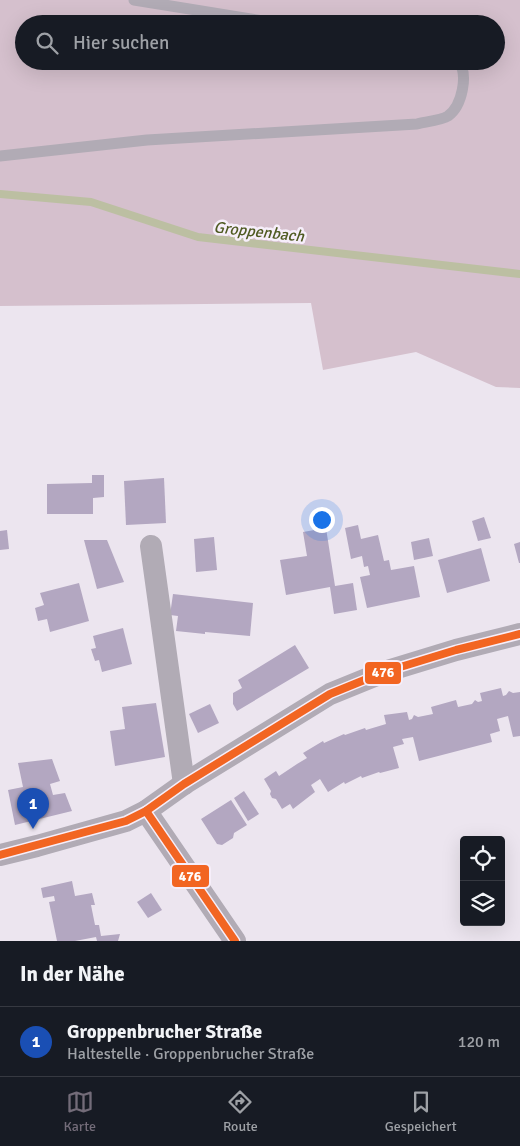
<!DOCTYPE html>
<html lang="de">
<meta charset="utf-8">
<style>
:root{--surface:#171b24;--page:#242831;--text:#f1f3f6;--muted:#9ea1a6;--line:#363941;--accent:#736c79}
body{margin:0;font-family:Signika,sans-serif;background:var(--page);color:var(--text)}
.controls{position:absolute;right:15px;bottom:15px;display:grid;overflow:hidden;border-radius:5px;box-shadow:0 5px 20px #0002}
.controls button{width:45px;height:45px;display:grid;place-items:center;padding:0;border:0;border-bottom:1px solid var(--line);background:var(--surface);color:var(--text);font:25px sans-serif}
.you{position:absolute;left:321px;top:519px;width:18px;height:18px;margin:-12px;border:4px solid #fff;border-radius:50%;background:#1a73e8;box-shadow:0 0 0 8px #1a73e833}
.badge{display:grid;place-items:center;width:32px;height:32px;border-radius:50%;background:var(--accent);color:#fff;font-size:16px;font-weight:700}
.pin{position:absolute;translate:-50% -41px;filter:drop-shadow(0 1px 2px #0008)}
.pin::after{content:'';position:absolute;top:26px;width:18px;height:15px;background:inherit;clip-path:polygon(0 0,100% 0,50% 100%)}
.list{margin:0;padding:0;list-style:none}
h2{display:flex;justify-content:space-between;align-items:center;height:65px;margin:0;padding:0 20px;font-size:21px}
h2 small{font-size:16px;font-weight:400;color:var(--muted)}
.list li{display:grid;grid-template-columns:32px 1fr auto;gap:15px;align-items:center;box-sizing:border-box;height:70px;padding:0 20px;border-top:1px solid var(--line)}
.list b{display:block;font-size:19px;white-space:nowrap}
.list p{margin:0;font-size:16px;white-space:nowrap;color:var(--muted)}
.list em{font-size:16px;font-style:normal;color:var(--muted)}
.icon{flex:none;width:28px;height:28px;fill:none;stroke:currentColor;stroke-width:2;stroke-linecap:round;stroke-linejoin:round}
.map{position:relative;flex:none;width:520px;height:941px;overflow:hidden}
.search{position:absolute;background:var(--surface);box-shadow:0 5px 20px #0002;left:15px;right:15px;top:15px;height:55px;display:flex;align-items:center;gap:12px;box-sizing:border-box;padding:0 18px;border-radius:28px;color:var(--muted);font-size:19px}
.sheet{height:135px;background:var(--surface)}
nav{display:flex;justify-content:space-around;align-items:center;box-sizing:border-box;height:70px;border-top:1px solid var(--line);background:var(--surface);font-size:14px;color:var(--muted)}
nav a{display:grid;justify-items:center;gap:2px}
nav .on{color:var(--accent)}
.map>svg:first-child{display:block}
.green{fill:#d5c0cd;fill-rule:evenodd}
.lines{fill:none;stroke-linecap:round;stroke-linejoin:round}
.stream{stroke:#bcbfa2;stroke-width:8}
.building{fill:#b3a7c1}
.service{stroke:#b1abb5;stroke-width:11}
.minor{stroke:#b1abb5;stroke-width:22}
.bus-1-casing{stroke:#f6eefa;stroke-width:11}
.bus-1{stroke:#f26522;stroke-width:8}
.labels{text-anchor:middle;stroke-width:5;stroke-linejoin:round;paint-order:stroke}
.water-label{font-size:16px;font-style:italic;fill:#4f5a22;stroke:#f6eefa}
.line-badge{stroke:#f6eefa;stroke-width:2}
.badge-label{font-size:14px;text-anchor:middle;font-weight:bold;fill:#fff}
</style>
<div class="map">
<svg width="520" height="941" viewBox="0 0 520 941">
<rect width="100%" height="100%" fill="#ece5ef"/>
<!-- green -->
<path class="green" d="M0 0H520V388L496 387 416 352 323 370 311 303 0 306ZM24 24H496V61H24Z"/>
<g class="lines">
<!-- stream -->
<path class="stream" d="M0 194 91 202 198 237 520 274"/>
</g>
<!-- building -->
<g class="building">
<path d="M92 475H104V497L93 498V514H47V484L92 483Z"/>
<path d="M164 478 166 523 126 525 124 481Z"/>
<path d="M484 517 491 538 478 541 472 521Z"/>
<path d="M358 525 361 539 378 535 384 561 389 560 391 570 414 566 420 597 367 608 360 577 370 575 368 566 364 567 362 556 351 559 345 528Z"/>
<path d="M326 528 335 586 353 583 357 610 334 614 330 587 286 595 280 560 307 556 303 532Z"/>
<path d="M7 530 9 549 0 550V531Z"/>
<path d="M214 537 217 570 196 572 194 539Z"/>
<path d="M429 538 433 556 414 560 411 542Z"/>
<path d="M84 540H107L124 582 97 589Z"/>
<path d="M520 542V563H519L514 544Z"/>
<path d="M481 548 490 581 447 593 438 560Z"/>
<path d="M79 583 89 621 50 632 47 619 38 621 35 608 44 605 40 593Z"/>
<path d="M173 594 253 603 250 636 205 632V634L176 631 178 616 170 615Z"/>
<path d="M123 628 132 664 102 672 99 660 95 661 91 649 96 648 93 636Z"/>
<path d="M295 645 309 668 237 711 233 704V693L242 688 238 680Z"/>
<path d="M501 688 503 696 506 695 509 691 513 693 520 692V736L513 737 508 716 497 719 500 731 490 734 492 742 419 761 413 737 402 739 404 744 393 747 399 768 380 773 379 772 362 778 361 776 345 784 344 782 328 792 320 779 311 785 315 792 293 809 290 804 282 809 276 799 272 798 270 794 271 791 264 779 276 771 279 776 297 764 307 758 303 753 323 741 324 743 344 734 345 735 365 728 366 730 386 724 384 715 407 712 409 720 412 719 414 715 418 717 433 714 431 707 456 700 458 707 472 704 475 700 478 702 482 701 480 693Z"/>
<path d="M156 703 165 757 115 766 110 731 125 729 122 707Z"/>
<path d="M210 704 219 723 198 733 189 714Z"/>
<path d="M52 759 60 781 50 784 53 795 65 793 72 811 15 825 8 790 23 787 18 763Z"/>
<path d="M244 791 259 814 248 821 234 798Z"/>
<path d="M231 800 247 825 234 833 233 838 222 845 217 844 201 819Z"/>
<path d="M72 881 75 896 92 893 95 905H91L95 925H99L101 936 120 934 118 941H97L96 937 75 941H57L49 902 55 901 54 896 43 898 41 888Z"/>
<path d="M151 893 162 910 148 918 137 902Z"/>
</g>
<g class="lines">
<!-- service -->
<g class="service">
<path d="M134 0 282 24"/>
<path d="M0 156 147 140 417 124C425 122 442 120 448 116 462 106 469 74 458 61"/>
</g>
<!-- minor -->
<g class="minor">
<path d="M151 546 184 784"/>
<path d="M146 811 235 941"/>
<path d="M0 855 37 846 126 821 146 811 184 784 330 694 384 672 456 650 520 634"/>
</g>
<defs>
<g id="bus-1">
<path d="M146 811 235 941"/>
<path d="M0 855 126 821 146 811 184 784 330 694 384 672 456 650 520 634"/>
</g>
</defs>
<!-- bus-1 casing -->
<use href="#bus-1" class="bus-1-casing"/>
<!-- bus-1 -->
<use href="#bus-1" class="bus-1"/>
</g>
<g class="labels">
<!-- water labels -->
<g class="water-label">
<text transform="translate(259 231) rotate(6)" y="6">Groppenbach</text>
</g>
</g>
<g class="line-badge">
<rect x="364" y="661" width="38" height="24" rx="5" fill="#f26522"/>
<rect x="171" y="864" width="39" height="24" rx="5" fill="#f26522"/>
</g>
<g class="badge-label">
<text x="383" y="677">476</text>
<text x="190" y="881">476</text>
</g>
</svg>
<div class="controls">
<button><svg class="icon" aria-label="locate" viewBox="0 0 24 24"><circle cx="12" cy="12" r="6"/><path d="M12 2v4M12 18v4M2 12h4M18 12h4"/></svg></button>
<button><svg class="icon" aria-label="layers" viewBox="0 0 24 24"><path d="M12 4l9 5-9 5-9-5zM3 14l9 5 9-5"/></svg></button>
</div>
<div class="you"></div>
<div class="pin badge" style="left:33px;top:829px;background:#1a4fb4">1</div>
<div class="search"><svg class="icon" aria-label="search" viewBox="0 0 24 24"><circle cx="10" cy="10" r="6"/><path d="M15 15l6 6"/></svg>Hier suchen</div>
</div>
<section class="sheet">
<h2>In der Nähe<small></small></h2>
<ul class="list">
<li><span class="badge" style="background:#1a4fb4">1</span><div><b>Groppenbrucher Straße</b><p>Haltestelle · Groppenbrucher Straße</p></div><em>120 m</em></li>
</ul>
</section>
<nav>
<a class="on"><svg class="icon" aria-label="map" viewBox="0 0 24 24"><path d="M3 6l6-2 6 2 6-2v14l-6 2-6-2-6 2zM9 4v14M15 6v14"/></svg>Karte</a>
<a><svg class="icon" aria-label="directions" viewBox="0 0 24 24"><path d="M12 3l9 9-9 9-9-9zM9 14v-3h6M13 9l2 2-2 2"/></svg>Route</a>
<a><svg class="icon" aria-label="saved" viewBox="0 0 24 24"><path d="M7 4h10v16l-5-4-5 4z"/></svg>Gespeichert</a>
</nav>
